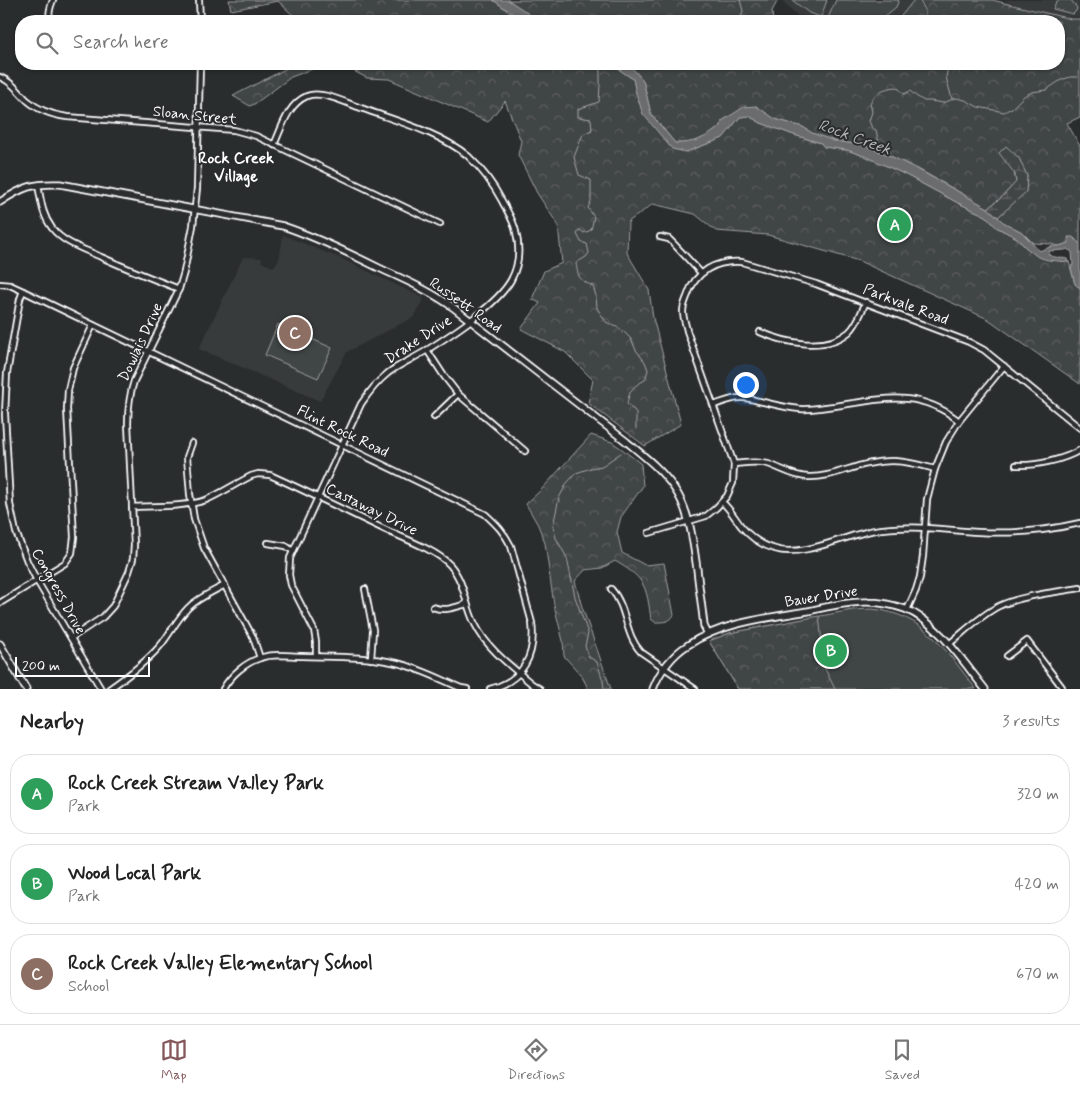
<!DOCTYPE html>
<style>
:root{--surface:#fff;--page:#f6f6f6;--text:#222;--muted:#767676;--line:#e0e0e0;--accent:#85585c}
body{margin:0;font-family:Mynerve,sans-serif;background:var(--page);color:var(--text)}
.scale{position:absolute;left:15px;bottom:12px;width:135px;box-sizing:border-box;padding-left:5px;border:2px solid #fff;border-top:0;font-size:14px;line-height:18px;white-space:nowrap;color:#fff;-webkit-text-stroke:4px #2a2d2e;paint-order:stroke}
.you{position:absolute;left:745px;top:384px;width:18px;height:18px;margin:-12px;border:4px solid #fff;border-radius:50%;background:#1a73e8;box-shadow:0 0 0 8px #1a73e833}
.badge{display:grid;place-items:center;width:32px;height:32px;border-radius:50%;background:var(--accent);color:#fff;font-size:16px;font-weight:700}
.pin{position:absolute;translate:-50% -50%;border:2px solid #fff;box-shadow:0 1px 5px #0006}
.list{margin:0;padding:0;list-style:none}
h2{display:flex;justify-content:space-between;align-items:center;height:65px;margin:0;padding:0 20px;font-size:21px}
h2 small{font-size:16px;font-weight:400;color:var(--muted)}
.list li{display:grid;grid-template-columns:32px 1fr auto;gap:15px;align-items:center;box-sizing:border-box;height:80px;margin:0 10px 10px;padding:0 10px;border:1px solid var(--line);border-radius:20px}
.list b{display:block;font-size:19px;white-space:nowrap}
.list p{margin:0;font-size:16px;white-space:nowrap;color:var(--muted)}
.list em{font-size:16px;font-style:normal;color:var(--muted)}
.icon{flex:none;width:28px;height:28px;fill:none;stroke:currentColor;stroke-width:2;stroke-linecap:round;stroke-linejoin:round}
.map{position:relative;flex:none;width:1080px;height:689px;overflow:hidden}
.search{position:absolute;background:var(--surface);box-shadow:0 1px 4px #0004;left:15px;right:15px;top:15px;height:55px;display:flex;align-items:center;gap:12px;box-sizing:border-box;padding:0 18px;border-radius:20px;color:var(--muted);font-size:19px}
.sheet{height:335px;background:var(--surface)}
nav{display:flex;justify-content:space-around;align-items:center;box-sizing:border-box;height:70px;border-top:1px solid var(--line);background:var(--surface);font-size:14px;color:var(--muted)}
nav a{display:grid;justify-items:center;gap:2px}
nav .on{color:var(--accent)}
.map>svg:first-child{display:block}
.built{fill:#373a3b}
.green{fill:#414445;stroke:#a0a2a2}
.forest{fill:url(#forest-crowns);stroke:#a0a2a2}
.wetland{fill:url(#wetland-marsh);stroke:#a0a2a2}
.water{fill:#6a6c6d;stroke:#a6a7a7}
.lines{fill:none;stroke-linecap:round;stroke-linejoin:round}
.stream{stroke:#a6a7a7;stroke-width:1}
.minor-casing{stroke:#fff;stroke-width:8}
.tertiary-casing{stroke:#fff;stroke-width:9}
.minor{stroke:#2a2d2e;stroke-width:4.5}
.tertiary{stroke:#2a2d2e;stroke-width:5.5}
.labels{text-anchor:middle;stroke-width:4;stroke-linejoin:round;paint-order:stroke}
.street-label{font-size:15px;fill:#fff;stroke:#2a2d2e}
.water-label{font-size:16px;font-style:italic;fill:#b4b6b6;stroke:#2a2d2e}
.neighbourhood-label{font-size:16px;font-weight:bold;fill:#fff;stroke:#2a2d2e}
</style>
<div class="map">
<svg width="1080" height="689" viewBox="0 0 1080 689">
<defs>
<pattern id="forest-crowns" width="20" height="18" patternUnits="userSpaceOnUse" patternTransform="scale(1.25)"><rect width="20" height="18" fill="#414445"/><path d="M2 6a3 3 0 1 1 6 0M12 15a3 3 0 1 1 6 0" fill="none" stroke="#5e6061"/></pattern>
<pattern id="wetland-marsh" width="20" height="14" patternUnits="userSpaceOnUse" patternTransform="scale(1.25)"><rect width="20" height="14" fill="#414445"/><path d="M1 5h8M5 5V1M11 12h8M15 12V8" fill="none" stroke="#5e6061"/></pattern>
</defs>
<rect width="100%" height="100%" fill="#2a2d2e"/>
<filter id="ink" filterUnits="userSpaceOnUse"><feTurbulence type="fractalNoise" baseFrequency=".02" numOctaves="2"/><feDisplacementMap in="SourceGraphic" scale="10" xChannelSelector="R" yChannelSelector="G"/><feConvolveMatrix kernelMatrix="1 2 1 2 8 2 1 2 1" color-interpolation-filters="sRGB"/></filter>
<g filter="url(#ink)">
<!-- built -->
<g class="built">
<path d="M781 0H945L897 21H803Z"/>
<path d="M1004 0H1080V17L1041 16Z"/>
<path d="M283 235 340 258 424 298 414 317 347 352 320 401 199 349 243 257 262 258 261 262 273 267 279 260Z"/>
</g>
<!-- green -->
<g class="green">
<path d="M792 0H827L821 17 809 13Z"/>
<path d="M836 0H899L896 7 884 17 875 21H831L827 20Z"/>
<path d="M1059 0H1071L1077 8 1076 11 1073 14 1053 9 1056 2Z"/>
<path d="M278 324 332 348 318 378 265 355Z"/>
<path d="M872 609C925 614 946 651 976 689H738L709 641 730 633 741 631 852 610Z"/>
</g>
<!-- forest -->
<g class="forest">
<path d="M229 0H493L523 21H299L278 1 231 10Z"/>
<path d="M508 0H778L772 11 773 21H543C530 17 519 7 508 0Z"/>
<path d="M914 0H992L1071 19H1080V117L1067 123 1080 146V244L1073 237 1069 243 1059 246 1051 244 1033 243 1022 232 1003 222 998 217 1026 191 1027 176 1019 158 1014 173 1016 182 1002 197 988 208 918 169 884 153 863 145 834 141 812 133 803 127 775 119 756 106 730 116 722 121 721 126C707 138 695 144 675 143L651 114 643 80 631 67 625 64H820L824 65 826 64H1059V21H897Z"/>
<path d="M291 64H326L291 77 256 103 250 106 233 96 287 68Z"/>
<path d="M340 64H611L633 79 636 93 673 149 686 152 723 138 740 117 749 116 761 123 794 135 821 143 824 147 847 150 867 157 904 174 958 203 986 216 996 227 1017 238 1025 247 1060 261 1069 262 1075 284 1080 288V384L988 319 859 261 768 235 716 231 695 214 653 204 628 222 627 253 649 290 653 318 681 424 645 446 588 403 593 380 565 352 521 329 540 303 532 299 544 271 562 263 558 225 537 193 518 155 521 141 505 101 488 122 389 79 367 78Z"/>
<path d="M591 435 612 442 622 449 641 464 643 486 621 517 617 532 622 553 645 565 664 563 674 615C669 623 663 622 655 622L651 619C649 607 648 590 640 580 634 572 623 566 615 561L602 568 585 570 575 581 582 607 611 689H587V686L581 675 564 656 563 641 554 605 545 543 538 525 526 504 541 490Z"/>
<path d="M819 616 825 669 835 689H738L709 641 730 633Z"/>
</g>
<!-- wetland -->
<path class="wetland" d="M1006 146 1019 158 1027 176 1026 192 998 217 988 208 1002 197 1016 182 1015 174 999 153Z"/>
<!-- water -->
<g class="water">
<path d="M493 0H508L522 9 534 18 543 21H523Z"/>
<path d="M611 64H625L631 67 643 80 651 114 675 143C694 144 707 137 721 126L722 121 744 107 756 106 775 119 803 127 812 133 834 141 863 145 884 153 917 169 988 208 1003 222 1022 232 1039 251 1053 246H1059L1069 243 1068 237H1073L1080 244V288L1075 284 1071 268 1073 265 1072 252 1067 249 1065 250 1049 251V255C1054 258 1061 257 1067 259L1069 262 1048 260 1038 257 1025 247 1017 238 996 227 986 216 958 203 904 174 867 157 847 150 824 147 821 143 794 135 761 123 749 116 740 117 723 138 686 152 672 149 643 114 636 93 633 79Z"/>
</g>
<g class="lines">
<!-- stream -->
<g class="stream">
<path d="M920 1 925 10V18L929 21"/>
<path d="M740 21 743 11 740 0"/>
<path d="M586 64 591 69 596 68 600 70V84L599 102 578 109V117L591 119 592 130 583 134 574 157 579 175 591 180V201L588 208 594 217 591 230 584 233 580 230 577 234 581 242 587 244 589 253 586 257 576 263C578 277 579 280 593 286L596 296 597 308 606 322 621 329 631 339 636 350 645 362 648 370 645 380C632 387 630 389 627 404L636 412V429"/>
<path d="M947 64 948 68 946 77 952 99"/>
<path d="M879 151 880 149 876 130 872 128 869 121 872 112 870 103C876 92 883 88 897 87L904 94 910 91 916 96 924 101H931L943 103 956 98 965 100 978 107 1004 112 1012 108 1024 96 1032 92 1046 90 1061 80 1070 77H1078"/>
<path d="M604 689 603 681 597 662 589 657 585 646 588 633 575 597 567 558 556 538 553 526 559 498 567 483 576 473 591 468 602 466 621 453"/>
</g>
<defs>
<g id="minor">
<path d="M199 0 200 21"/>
<path d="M50 21C48 14 50 7 53 0"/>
<path d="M0 77C12 82 18 91 27 100 38 110 52 115 67 117L234 130 256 136 440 224"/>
<path d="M274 145C282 127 288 104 307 96 322 90 346 103 361 108 396 121 439 132 468 156 482 169 493 184 502 201 507 211 514 221 516 232 520 248 519 265 511 280 497 305 452 334 427 350 415 358 400 364 388 373 377 382 369 392 361 404L290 558 289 575 291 585 314 630 316 642V656"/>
<path d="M38 185C41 200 42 215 52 228 63 243 84 249 101 257 126 268 153 279 179 289"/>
<path d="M660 237 669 239 674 244 701 273"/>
<path d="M0 284 10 285 23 291 485 514C497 525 504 532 511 546L532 623C536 655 523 681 490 689"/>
<path d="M23 291 20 299 7 373 5 414 10 504 16 532 27 561 37 581 101 689"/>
<path d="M760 332C786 343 825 352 849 332 858 324 861 312 866 302"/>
<path d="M427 350 444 376 458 394 525 451"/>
<path d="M714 405C723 402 733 397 743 398 748 398 754 400 759 401 772 404 786 408 800 409 811 410 823 407 835 406 882 399 918 388 959 421"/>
<path d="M434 417 458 394"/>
<path d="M192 443 187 457 190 494 194 519 204 548 253 637 260 658"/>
<path d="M734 464C745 463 757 461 768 464 781 468 794 477 808 477 828 478 848 468 867 464 894 458 910 462 935 469"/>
<path d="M1016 465C1036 466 1063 460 1080 450"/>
<path d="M722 502C730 509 735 518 741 526 750 537 761 545 775 549 802 558 846 535 875 530 909 524 944 530 978 532 1012 534 1046 531 1080 523"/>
<path d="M132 507C154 506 186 507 206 500 220 494 237 483 251 476L258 474 270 475C310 493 350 513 390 532 408 540 437 551 450 565 465 582 465 605 475 624 487 649 512 667 532 684L540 689"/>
<path d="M649 533 706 516 716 508 727 496 733 483 734 464 687 331C686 325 683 318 683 312 683 306 685 302 687 297 695 271 716 260 742 262L816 284 969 342 984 350 1080 428"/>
<path d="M268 543 286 546 293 551"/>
<path d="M365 589 373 630 371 659"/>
<path d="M611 589C628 608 624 634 641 652L695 689"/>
<path d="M0 603 65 563 72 553 74 537 67 409 68 390 73 368 93 325"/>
<path d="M433 607C444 612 456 607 467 604"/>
<path d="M907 610 916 590 920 577 923 556 927 499 935 469 946 442 959 421 1004 366"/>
<path d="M71 638 103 617 113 606 129 572 133 559 134 545 128 424C128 408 129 396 134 381L179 289 184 272 193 226 197 188 200 64"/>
<path d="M949 644C965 631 981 615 999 606 1020 596 1056 592 1080 588"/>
<path d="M1007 656 1027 641 1062 687V689"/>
<path d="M109 689C128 676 145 663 160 646 170 634 177 619 188 608 198 598 212 592 225 585"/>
<path d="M223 689C231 675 245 663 260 658 272 653 289 656 302 656 333 657 366 656 397 663 419 668 440 679 461 688L467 689"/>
</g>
<g id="tertiary">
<path d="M0 202C23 187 33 183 60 184L283 226C316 237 347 252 379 268 405 280 431 291 454 308L627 442C644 456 661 469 674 488 690 511 693 541 697 569 699 588 702 607 704 626L708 634"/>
<path d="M0 644 26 689"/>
<path d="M653 689C659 672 673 654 688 645 723 622 767 618 808 611 827 607 848 601 868 602 880 602 893 605 905 609 938 622 963 662 985 689"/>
</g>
</defs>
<!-- minor casing -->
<use href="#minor" class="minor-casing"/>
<!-- tertiary casing -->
<use href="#tertiary" class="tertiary-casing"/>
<!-- minor -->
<use href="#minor" class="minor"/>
<!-- tertiary -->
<use href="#tertiary" class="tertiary"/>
</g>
</g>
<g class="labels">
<!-- street labels -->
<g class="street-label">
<text transform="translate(195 115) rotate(6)" y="5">Sloan Street</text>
<text transform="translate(906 304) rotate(21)" y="5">Parkvale Road</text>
<text transform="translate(466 305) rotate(35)" y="5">Russett Road</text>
<text transform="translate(418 339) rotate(-33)" y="5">Drake Drive</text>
<text transform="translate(140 342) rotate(-65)" y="5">Dowlais Drive</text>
<text transform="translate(343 431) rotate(26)" y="5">Flint Rock Road</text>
<text transform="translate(372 509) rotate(26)" y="5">Castaway Drive</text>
<text transform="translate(59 591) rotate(61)" y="5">Congress Drive</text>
<text transform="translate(821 596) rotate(-9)" y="5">Bauer Drive</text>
</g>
<!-- water labels -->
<g class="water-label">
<text transform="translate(855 136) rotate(20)" y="6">Rock Creek</text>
</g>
<!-- neighbourhood labels -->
<g class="neighbourhood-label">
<text x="236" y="163">Rock Creek<tspan x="236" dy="18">Village</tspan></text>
</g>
</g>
</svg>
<div class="scale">200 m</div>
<div class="you"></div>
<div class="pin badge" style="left:895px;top:225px;background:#2e9e5b">A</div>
<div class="pin badge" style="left:831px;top:651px;background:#2e9e5b">B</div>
<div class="pin badge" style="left:295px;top:333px;background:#8d6e63">C</div>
<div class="search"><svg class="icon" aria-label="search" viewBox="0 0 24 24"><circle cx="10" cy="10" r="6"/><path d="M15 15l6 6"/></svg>Search here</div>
</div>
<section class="sheet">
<h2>Nearby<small>3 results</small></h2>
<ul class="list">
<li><span class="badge" style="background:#2e9e5b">A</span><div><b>Rock Creek Stream Valley Park</b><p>Park</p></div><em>320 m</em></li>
<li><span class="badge" style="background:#2e9e5b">B</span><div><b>Wood Local Park</b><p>Park</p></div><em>420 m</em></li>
<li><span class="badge" style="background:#8d6e63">C</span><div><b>Rock Creek Valley Elementary School</b><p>School</p></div><em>670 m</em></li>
</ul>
</section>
<nav>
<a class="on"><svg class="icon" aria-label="map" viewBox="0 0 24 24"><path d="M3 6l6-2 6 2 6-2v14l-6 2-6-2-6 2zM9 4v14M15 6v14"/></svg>Map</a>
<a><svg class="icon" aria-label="directions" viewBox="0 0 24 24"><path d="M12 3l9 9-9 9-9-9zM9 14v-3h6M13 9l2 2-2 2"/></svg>Directions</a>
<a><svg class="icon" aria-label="saved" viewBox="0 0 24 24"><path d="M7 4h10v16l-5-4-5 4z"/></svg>Saved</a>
</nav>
